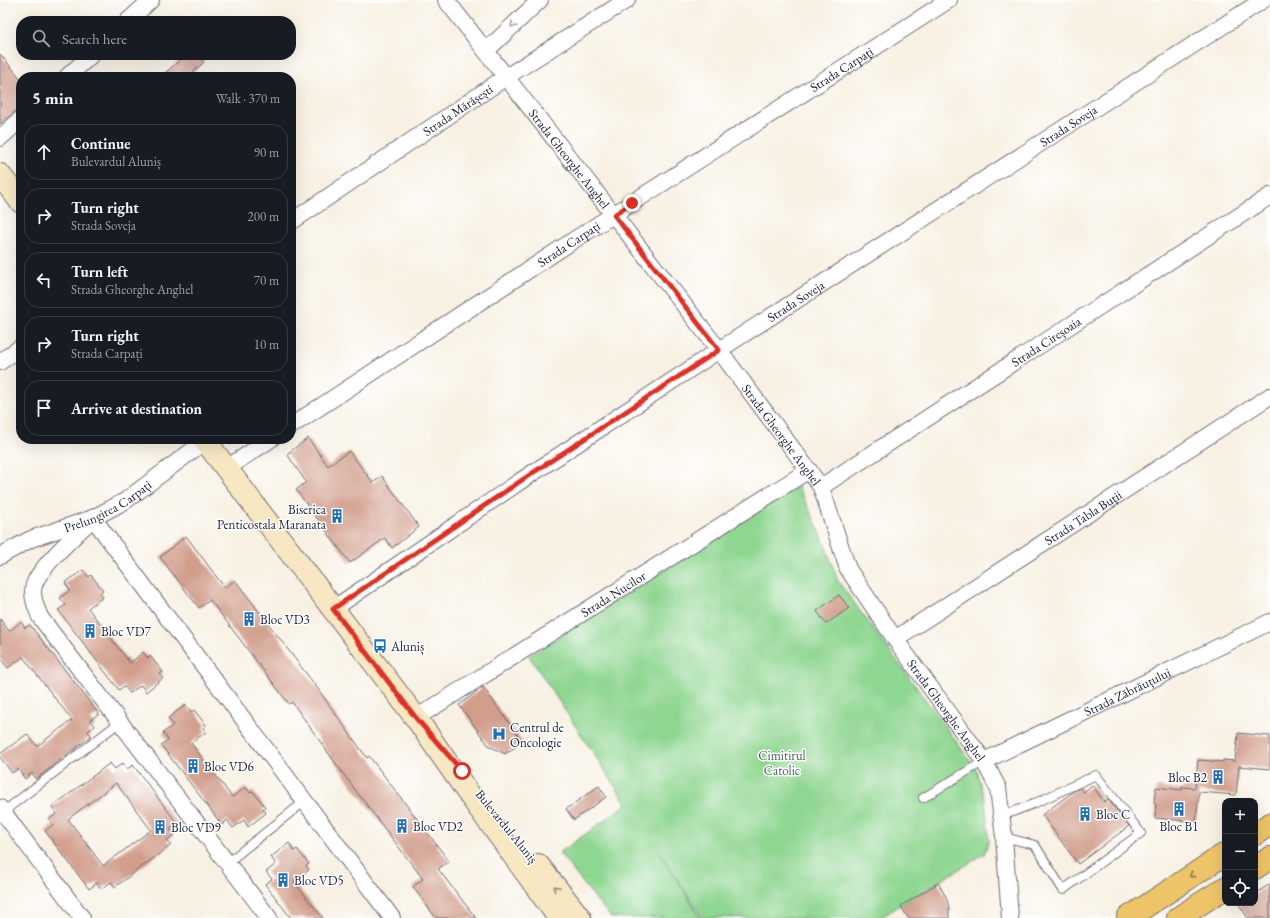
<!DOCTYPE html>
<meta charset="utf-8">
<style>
:root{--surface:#171b24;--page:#242831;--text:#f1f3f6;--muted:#9ea1a6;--line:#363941}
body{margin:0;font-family:"EB Garamond",serif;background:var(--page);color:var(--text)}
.controls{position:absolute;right:12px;bottom:12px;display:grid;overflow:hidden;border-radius:8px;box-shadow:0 4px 16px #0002}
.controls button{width:36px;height:36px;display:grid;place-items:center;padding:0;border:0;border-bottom:1px solid var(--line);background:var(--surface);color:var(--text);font:20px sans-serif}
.stop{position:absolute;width:12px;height:12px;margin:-9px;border:3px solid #d93025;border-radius:50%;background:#fff}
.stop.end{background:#d93025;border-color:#fff;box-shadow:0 1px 4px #0008}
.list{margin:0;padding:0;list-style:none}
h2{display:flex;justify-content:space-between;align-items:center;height:52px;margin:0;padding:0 16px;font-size:17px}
h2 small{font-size:13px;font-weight:400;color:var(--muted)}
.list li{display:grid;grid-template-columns:26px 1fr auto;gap:12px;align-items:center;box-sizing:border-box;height:56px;margin:0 8px 8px;padding:0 8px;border:1px solid var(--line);border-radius:16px}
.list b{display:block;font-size:15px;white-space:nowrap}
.list p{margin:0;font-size:13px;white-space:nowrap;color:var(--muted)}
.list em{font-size:13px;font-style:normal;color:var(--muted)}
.icon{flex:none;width:22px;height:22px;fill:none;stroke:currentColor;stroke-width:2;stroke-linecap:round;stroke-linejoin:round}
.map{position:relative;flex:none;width:1270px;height:918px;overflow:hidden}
.search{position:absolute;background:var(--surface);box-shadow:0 4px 16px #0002;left:16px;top:16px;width:280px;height:44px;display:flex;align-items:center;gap:10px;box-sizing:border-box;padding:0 14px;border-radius:16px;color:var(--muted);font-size:15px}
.panel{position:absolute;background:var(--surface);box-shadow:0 4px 16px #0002;left:16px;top:72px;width:280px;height:372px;border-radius:16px}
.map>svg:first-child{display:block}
.green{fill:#8fd691;stroke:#587c66}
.building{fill:#d19e8c;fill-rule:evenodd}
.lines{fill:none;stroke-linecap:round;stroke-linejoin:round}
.service-casing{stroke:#6d6a76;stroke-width:10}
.minor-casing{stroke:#6d6a76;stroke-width:18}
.secondary-casing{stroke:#6d6a76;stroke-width:24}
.primary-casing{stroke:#6d6a76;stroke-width:24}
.service{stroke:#fff;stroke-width:8}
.minor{stroke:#fff;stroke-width:16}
.secondary{stroke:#f8e7c3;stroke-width:22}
.primary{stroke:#eec469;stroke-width:22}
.oneway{stroke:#9c9ca7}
.oneway2{stroke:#887352}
.oneway3{stroke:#988e86}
.route{stroke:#d93025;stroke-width:5}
.labels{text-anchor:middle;stroke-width:3;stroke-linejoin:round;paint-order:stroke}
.street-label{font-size:13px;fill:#22223b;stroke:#fff}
.poi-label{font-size:13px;fill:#22223b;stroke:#fff;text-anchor:start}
.park-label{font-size:13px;fill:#486159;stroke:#fff}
</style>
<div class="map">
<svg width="1270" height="918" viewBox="0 0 1270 918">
<rect width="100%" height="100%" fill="#fff"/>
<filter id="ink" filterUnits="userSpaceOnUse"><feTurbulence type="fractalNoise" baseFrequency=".025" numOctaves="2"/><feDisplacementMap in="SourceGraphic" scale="8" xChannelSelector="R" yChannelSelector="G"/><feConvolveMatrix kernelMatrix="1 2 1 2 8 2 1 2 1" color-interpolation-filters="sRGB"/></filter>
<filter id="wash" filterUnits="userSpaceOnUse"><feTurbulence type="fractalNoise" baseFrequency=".012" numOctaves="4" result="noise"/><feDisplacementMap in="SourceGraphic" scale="16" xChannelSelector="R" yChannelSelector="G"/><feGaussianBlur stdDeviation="0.9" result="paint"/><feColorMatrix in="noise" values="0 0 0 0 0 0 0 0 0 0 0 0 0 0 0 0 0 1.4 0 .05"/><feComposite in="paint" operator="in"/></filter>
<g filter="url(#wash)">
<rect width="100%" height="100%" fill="#f8f1e3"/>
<!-- green -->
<path class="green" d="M798 486 821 534 838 581 975 767 985 801 989 841 984 854 880 918H703L660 853 701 918H611L559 853 627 804 529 656Z"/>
<g id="blocks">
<!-- building -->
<g class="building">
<path d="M0 54 21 79V106L0 124Z"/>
<path d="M185 55H197L204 62 188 77H161Z"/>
<path d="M308 438 328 466 349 451 373 483 382 476 419 527 392 548 385 538 350 563 296 490 306 482 287 454Z"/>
<path d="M186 536 225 588 235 580 315 685 367 758 369 756 449 861 438 869 476 918H436L413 887 423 879 344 775 292 702 289 704 210 600 199 608 160 557Z"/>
<path d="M83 570 89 577 91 575 103 590 100 593 103 597 88 608 130 663 143 652 148 658 150 656 163 672 160 674 163 678 146 692 141 685 130 693 124 686 119 690 58 610 66 605 60 598 70 590 65 583Z"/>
<path d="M839 595 849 608 826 624 817 611Z"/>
<path d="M0 619 9 631 21 622 25 628 30 625 99 714 90 720 95 726 88 731 91 736 36 779 32 773 25 779 18 769 12 773 0 757V754L27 734 37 746 72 720 23 657 8 668 0 658Z"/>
<path d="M483 687 523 742 505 754 489 746 459 705Z"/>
<path d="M186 705 191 712 194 710 206 725 203 728 206 732 191 743 232 797 246 787 250 793 253 791 265 807 263 809 266 813 248 827 244 820 233 828 227 820 222 825 161 745 168 740 163 733 173 725 168 718Z"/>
<path d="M1238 733 1270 736V769L1239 766 1236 795 1199 792 1196 822 1155 818 1156 804 1154 803 1156 787 1182 790V787L1195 788 1198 760 1223 762V760L1235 761Z"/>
<path d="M110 763 115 769 123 763 127 769 133 765 177 823 170 829 174 835 167 840 171 845 115 887 111 882 101 889 97 883 89 889 45 831 53 825 49 819 57 814 52 807ZM116 783 151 830 103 866 68 819Z"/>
<path d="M1092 785 1104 802 1108 799 1129 826 1078 864 1042 815 1074 791 1081 788 1084 792Z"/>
<path d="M599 786 606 797 574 820 566 809Z"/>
<path d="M289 843 294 851 297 849 309 864 306 866 309 870 294 882 323 918H291L265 884 272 879 266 872 276 864 271 857Z"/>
<path d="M938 883 946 897 949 907V918H908L901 906Z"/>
<path d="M1270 884V918H1248L1238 903H1255V894Z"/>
</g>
</g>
</g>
<g filter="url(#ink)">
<use href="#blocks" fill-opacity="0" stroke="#6d6a76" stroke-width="1"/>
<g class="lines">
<defs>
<g id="service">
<path d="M923 798 984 761"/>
<path d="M3 812 120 722"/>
<path d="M1002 816 1033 804 1096 775 1141 833 1063 890 1035 845 1004 837"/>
<path d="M227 863 305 801"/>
</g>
<g id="minor">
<path id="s1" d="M446 0 719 350 821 487 848 569 895 639 984 761 998 788 1004 837 1010 918"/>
<path d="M128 21 151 0"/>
<path d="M486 51 540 0"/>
<path d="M67 77 91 55"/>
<path d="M0 138 21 119"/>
<path id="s2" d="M291 222 506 77 627 0"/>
<path d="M0 362 21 347"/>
<path id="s3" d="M291 426 577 238 949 0"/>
<path d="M227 468 271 439"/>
<path id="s4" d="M821 487 1270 196"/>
<path d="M93 518C79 532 39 567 34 585 31 596 36 607 40 617L269 918"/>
<path d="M93 518 392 918"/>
<path id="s5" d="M0 556 31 539 93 518 125 501 205 441"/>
<path id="s6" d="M333 609 522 480 719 350 1263 0"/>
<path id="s7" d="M895 639 1270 396"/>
<path id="s8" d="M416 718 809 470"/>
<path id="s9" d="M984 761 1270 622"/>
<path d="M0 808 82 918"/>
</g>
<g id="secondary">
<path d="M0 175 21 202"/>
<path d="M204 439 416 718 466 790 559 918"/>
<path d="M538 865 580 918"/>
</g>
<g id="primary">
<path d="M1255 834 1270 824"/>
<path d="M1255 868 1270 858"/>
<path d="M1128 918 1225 854"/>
<path d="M1178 918 1225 888"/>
</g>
</defs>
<!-- service casing -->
<use href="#service" class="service-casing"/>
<!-- minor casing -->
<use href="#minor" class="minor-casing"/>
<!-- secondary casing -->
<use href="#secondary" class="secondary-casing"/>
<!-- primary casing -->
<use href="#primary" class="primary-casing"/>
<!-- service -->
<use href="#service" class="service"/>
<!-- minor -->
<use href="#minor" class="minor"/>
<!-- secondary -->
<use href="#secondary" class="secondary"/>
<!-- primary -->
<use href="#primary" class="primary"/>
</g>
<!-- one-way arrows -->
<defs><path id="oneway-chevron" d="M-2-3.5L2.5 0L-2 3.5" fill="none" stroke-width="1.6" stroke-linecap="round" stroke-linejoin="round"/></defs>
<use class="oneway" href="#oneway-chevron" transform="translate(513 25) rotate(137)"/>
<use class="oneway2" href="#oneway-chevron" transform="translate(1192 875) rotate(147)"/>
<use class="oneway3" href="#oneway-chevron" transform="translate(556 888) rotate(-129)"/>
</g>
<g class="lines" filter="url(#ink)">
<!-- route -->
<path class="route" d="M462 771 416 718 333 609 522 480 719 350 614 215 632 203"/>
</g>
<!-- icons -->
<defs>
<symbol id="building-bare" viewBox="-9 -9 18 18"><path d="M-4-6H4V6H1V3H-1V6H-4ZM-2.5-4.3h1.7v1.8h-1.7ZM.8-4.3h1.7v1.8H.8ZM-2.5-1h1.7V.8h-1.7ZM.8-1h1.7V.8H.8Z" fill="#1f6fb2" stroke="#fff" stroke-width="2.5" paint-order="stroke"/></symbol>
<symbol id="bus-bare" viewBox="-9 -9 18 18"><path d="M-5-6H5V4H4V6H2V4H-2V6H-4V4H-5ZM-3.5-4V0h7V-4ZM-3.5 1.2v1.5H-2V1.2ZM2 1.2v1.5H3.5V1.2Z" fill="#1f6fb2" stroke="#fff" stroke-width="2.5" paint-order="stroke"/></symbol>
<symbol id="hospital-bare" viewBox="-9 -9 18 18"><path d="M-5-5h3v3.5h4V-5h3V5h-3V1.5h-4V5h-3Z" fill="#1f6fb2" stroke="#fff" stroke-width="2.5" paint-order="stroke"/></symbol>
</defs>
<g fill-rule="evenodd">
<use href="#building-bare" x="327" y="506" width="20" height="20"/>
<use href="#building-bare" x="239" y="609" width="20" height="20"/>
<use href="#building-bare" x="80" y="621" width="20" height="20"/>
<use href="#bus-bare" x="370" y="636" width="20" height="20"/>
<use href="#hospital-bare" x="489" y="724" width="20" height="20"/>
<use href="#building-bare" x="183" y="756" width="20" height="20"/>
<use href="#building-bare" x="1208" y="767" width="20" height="20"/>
<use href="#building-bare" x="1169" y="799" width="20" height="20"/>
<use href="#building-bare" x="1075" y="804" width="20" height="20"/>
<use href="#building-bare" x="392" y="816" width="20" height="20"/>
<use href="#building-bare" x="150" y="817" width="20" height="20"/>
<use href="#building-bare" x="273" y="870" width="20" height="20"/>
</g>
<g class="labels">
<!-- street labels -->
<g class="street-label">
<text dy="5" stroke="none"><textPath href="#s3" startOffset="656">Strada Carpați</textPath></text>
<text dy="5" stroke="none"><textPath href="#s2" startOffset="201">Strada Mărășești</textPath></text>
<text dy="5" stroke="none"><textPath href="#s6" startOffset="880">Strada Soveja</textPath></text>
<text dy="5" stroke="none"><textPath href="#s1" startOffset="201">Strada Gheorghe Anghel</textPath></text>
<text dy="5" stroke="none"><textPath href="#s3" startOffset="332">Strada Carpați</textPath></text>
<text dy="5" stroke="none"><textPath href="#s6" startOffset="556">Strada Soveja</textPath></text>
<text dy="5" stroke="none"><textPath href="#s4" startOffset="268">Strada Cireșoaia</textPath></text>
<text dy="5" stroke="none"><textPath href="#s1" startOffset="549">Strada Gheorghe Anghel</textPath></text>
<text dy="5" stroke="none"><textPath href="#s5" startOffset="119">Prelungirea Carpați</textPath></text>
<text dy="5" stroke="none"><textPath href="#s7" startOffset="224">Strada Tabla Buții</textPath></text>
<text dy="5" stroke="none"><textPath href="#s8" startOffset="233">Strada Nucilor</textPath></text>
<text dy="5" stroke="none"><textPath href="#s9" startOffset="159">Strada Zăbrăuțului</textPath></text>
<text dy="5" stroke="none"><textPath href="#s1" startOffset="873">Strada Gheorghe Anghel</textPath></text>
<text transform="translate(507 826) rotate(51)" y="5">Bulevardul Aluniș</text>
</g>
<!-- poi labels -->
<g class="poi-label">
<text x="326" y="514" text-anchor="end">Biserica<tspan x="326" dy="15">Penticostala Maranata</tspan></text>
<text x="260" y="624">Bloc VD3</text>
<text x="101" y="636">Bloc VD7</text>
<text x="391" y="651">Aluniș</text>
<text x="510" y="732">Centrul de<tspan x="510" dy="15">Oncologie</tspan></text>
<text x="204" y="771">Bloc VD6</text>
<text x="1207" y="782" text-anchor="end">Bloc B2</text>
<text x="1096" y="819">Bloc C</text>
<text x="413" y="831">Bloc VD2</text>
<text x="1179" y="831" text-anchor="middle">Bloc B1</text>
<text x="171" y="832">Bloc VD9</text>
<text x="294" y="885">Bloc VD5</text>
</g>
<!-- park labels -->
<g class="park-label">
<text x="782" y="760">Cimitirul<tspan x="782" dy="15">Catolic</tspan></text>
</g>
</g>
</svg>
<div class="controls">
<button>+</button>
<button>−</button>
<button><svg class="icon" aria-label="locate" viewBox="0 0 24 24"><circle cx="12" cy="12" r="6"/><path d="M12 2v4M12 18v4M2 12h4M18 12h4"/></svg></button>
</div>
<div class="stop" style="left:462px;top:771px"></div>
<div class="stop end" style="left:632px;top:203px"></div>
<div class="search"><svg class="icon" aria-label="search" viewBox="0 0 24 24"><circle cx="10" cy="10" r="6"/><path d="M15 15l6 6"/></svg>Search here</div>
<section class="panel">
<h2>5 min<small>Walk · 370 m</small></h2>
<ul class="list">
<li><svg class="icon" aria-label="ahead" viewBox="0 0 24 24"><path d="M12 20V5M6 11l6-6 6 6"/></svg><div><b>Continue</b><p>Bulevardul Aluniș</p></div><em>90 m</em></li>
<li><svg class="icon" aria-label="right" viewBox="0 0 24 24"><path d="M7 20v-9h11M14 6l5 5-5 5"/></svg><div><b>Turn right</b><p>Strada Soveja</p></div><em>200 m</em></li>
<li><svg class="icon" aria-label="left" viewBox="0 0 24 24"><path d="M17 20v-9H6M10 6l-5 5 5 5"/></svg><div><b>Turn left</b><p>Strada Gheorghe Anghel</p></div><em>70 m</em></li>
<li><svg class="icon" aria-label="right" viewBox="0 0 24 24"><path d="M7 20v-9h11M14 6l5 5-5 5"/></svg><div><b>Turn right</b><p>Strada Carpați</p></div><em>10 m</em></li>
<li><svg class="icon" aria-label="arrive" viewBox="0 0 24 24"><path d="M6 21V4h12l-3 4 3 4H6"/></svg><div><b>Arrive at destination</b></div></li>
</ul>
</section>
</div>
